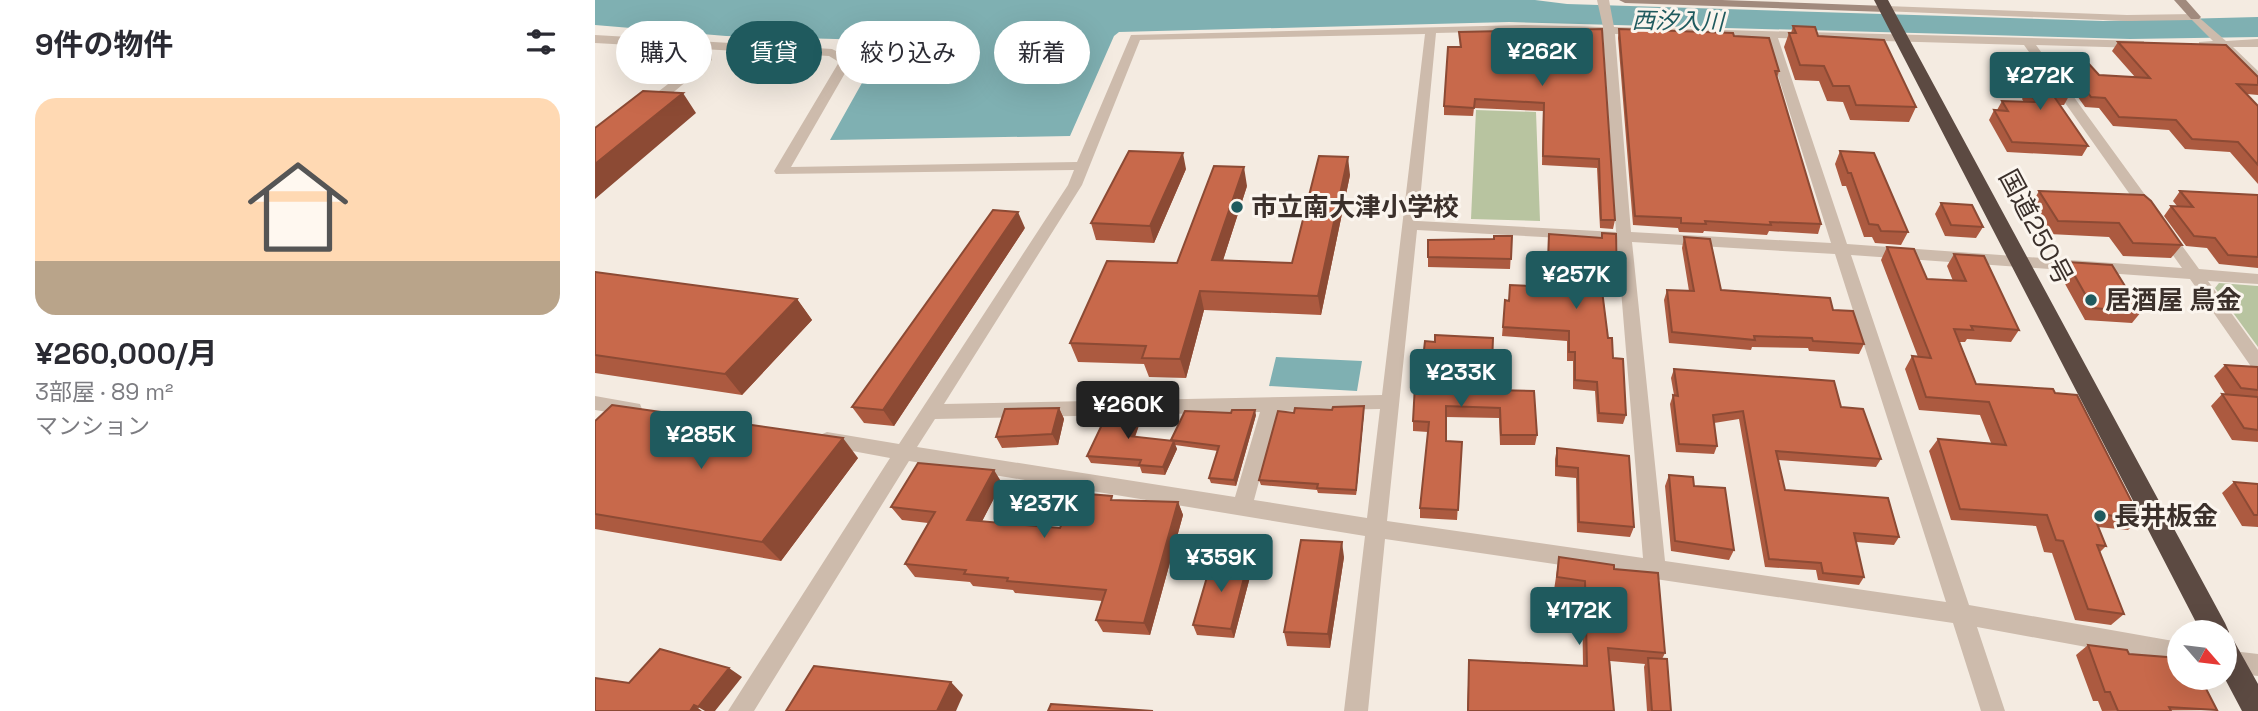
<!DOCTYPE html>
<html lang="ja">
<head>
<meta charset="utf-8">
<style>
	body { margin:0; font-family:"Space Grotesk","Noto Sans JP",sans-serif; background:#f7f7f7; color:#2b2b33; height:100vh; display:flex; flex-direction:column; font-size:26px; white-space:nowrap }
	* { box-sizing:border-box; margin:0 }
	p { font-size:23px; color:#7c7c81 }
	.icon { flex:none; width:38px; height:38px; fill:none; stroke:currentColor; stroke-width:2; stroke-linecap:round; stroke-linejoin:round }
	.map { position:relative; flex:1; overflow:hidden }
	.drawer { display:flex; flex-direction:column; background:#fff; width:595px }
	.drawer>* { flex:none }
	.top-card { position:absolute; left:21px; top:21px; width:665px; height:63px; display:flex; gap:14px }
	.needle { width:46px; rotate:118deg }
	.buttons { position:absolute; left:1572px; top:620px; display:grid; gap:14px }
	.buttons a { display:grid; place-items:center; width:70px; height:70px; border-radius:50%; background:#fff; box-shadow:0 7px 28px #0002; font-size:35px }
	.price { position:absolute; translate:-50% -60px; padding:0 16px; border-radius:7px; background:#1f5a5e; color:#fff; font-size:23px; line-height:46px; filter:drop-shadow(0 2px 4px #0008) }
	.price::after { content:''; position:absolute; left:50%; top:42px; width:21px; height:16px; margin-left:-10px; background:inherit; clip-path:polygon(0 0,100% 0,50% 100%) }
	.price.on { background:#222; color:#fff }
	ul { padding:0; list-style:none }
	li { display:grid; align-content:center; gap:14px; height:371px; padding:0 35px }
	li span { display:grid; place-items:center; height:217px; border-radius:21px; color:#555 }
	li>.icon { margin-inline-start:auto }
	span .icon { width:126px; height:126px; fill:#fffc; stroke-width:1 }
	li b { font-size:30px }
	h2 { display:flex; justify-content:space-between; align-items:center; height:84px; padding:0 35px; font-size:30px }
	.pill { padding:0 24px; border-radius:32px; background:#fff; box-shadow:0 7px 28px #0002; font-size:24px; line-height:63px }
	.pill.on { background:#1f5a5e; color:#fff }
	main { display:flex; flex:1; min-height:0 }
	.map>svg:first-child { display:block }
</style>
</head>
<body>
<main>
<section class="drawer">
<h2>9件の物件<svg class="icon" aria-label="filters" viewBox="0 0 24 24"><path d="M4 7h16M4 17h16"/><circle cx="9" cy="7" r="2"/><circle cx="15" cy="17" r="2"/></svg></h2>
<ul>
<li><span style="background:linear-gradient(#ffd9b3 75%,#b9a48a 0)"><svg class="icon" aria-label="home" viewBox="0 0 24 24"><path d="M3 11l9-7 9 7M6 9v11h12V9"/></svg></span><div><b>¥260,000/月</b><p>3部屋 · 89 m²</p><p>マンション</p></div></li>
</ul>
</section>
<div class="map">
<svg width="1663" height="711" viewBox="0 0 1663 711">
	<rect width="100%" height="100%" fill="#f4ebe1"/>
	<path fill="#b8c4a0" d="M881,110L941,112L945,221L876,219Z
		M1624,283L1663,286V347L1620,288Z"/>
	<path fill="#7fb0b2" d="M0,0H940L972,4L1508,21L1663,17V37L1535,39L914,22L524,32L519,36L475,136L235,140L286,49L277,40L131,36L0,25Z
		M681,357L767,361L762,391L674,386Z"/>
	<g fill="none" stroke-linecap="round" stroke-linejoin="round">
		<path fill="#cdbbac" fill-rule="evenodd" d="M1002,0H1014L1019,27L1549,41V47L1545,48L1441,45L1604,269L1663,274V284L1613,281L1663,350V369L1657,368L1595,279L1256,255L1374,605L1584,642V664L1382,627L1410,711H1386L1358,623L790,539L773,711H749L770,536L314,461L159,711H133L295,458L225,445L222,440L225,435L232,432L304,444L473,185L479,170L181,174L179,171L244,62L234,56L0,43V35L237,49L255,58L257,61L196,167L482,162L536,35L927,25L1008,27ZM927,31L1008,34L1021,232L823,221L841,33ZM830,34L787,395L349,404L487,185L545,40ZM1020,34L1171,38L1236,243L1036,232ZM1183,38L1429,45L1587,268L1252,244ZM822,230L1022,241L1048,558L792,521ZM1037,242L1240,254L1351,602L1070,561ZM785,409L772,518L659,500L683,411ZM665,412L640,497L322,447L340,419Z
			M1291,6L1532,15L1600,14L1631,41L1663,39V47H1638L1663,71V82L1659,81L1625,48H1604V42L1618,41L1597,20L1532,21L1287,11L1285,9Z
			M113,53L117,54V60L56,111H46V105Z
			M0,396L45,404L47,409L45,414L38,416L0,410Z
			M1629,650L1663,654V676L1629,672Z"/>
		<path fill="#a18a7d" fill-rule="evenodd" d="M1024,0H1127L1291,6L1297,9L1291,12L1030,3Z
			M1579,0H1591L1606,17L1604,19H1596Z"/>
		<path fill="#5c4a42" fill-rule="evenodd" d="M1279,0H1293L1630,623L1634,632L1631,638L1639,641L1663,684V711H1647L1629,677V632H1606Z"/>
	</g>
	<path fill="#ac5a40" d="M1198,26L1223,36L1321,107L1314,122L1255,120L1248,102L1232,101L1224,81L1200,80L1189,47L1194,33H1196Z
		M1007,29L1020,220L1018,229L1005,228L1002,168L947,165L948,111L879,108L878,116L849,115V106L865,47L864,32Z
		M1024,29L1139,36L1184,71L1182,78L1226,224L1223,234L1174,231L1172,235L1109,231L1108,233L1084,232L1083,228L1038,225L1023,38Z
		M1523,42L1663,77V95L1652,94L1663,106V184L1635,152L1590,149L1574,130L1518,126L1504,108L1490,107L1465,72L1470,62L1504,75L1540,77L1517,51Z
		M1424,60L1474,96L1469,105H1465L1493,146L1487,156L1412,152L1394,120L1399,110H1402L1407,101L1429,102L1427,99L1432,89L1419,69Z
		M1245,151L1313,232L1306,245L1280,243L1277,237H1269L1251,186H1247L1240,164Z
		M591,169L559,243L501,240L496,223Z
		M755,175L726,315L609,310L591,378L554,377L549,364L483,362L475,343L582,263L652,186L628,260L697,263Z
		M1444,191L1587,245L1576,258L1528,256L1514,237L1454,234L1436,205Z
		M1585,191L1663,195V268L1624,264L1612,248L1591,246L1569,216L1576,206H1582L1578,201Z
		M1346,203L1388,227L1381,238L1350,236L1340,214Z
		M430,228L299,426L269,423L257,407Z
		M1007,233L1022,269L1020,278L1006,277L1013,338L1031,415L1028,424L1002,422L1000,391L978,389V361H972V341L907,336L910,300H914L915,285L951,287L954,234L1006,238Z
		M917,236L915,269L833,267V240L899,239Z
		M1089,237L1126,290L1238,310L1269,344L1264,354L1214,351L1213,348L1157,347L1156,350L1074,343L1069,300L1072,290L1094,291L1087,248Z
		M1292,247L1332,279L1358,281L1352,266L1359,254L1424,330L1416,342L1372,339L1370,342H1364L1381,384L1545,518L1533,530L1503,527L1511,546L1505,552L1529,614L1516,625L1480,620L1457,553L1449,552L1441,526L1356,520L1334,451L1343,439L1396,443L1385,415L1324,410L1310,369L1317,356L1323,357L1286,260Z
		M1472,262L1546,312L1537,323L1490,320L1464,273Z
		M0,272L202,299L217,320L147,395L0,373Z
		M1630,365L1663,367V442L1637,440L1616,406L1627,394L1631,395L1619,376Z
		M1079,369L1246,407L1286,459L1281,467L1183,460L1190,490L1304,537L1299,545L1261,542L1269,577L1264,585L1223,580L1221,570L1170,567L1144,419L1119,423L1122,446L1119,454L1081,452L1075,404L1078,395H1079L1076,378Z
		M825,385L896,390L942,435L940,445H905L904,418L851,417V441L867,442L862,520L825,518V508L833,432L818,431V421Z
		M769,406V412L761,495L723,493L722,490L666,485L664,480L699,413Z
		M464,408L469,419L463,445L407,448L401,437Z
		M661,415L641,486L616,483L614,478L623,451L580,445L582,449L570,475L547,473L545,467L496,463L492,456L547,417L540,437L577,441L576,440Z
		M0,421L263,458L186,561L0,529Z
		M962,448L1034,456L1039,527L1035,537L982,532L981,478L960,476V459Z
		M1074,475L1099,486L1139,550L1134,560L1076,551L1070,486Z
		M1639,482L1663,484V527L1647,526L1627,493Z
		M407,483L387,521L465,528L519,500L583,502L588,515L555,635L508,632L501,620L507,601L420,593L418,590L378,586L375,582L320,577L310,564L333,523L307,520L296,507Z
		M749,557L735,648L692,646L689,632Z
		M964,557L1019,569L1070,653L1067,659L1076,711H1052L1049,667L1050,664L1015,661L1019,711H872L874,660L988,666L987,594L959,590Z
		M656,573L639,638L602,635L598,625Z
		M1493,645L1534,654L1622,710L1507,711L1503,701H1498L1481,655Z"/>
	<path fill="#8c4a34" d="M88,93L101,113L0,199V164Z
		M588,153L591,169L559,243L555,226Z
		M753,157L755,175L726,315L723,296Z
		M649,167L652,186L622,279L617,260Z
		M423,212L430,228L299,426L288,410Z
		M605,291L609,310L591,378L585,359Z
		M202,299L217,320L147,395L130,374Z
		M769,406V412L761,495V490Z
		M464,408L469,419L463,445L457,434Z
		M545,409L547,417L537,444L533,436Z
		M660,410L661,415L641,486L639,480Z
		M248,438L263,458L186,561L167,542Z
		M579,441L582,449L570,475L568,467Z
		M399,470L407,483L381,533L372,520Z
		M583,502L588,515L555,635L549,623Z
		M747,542L749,557L735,648L733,634Z
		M653,562L656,573L639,638L636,629Z
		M134,668L147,677L120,711H110L103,707Z
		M356,682L368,695L361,711H342Z
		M99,705L107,711H95Z"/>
	<path fill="#c8694b" stroke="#8c4a34" stroke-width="2" d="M1198,26L1220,27L1223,36L1289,40L1321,107L1261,105L1254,86H1238L1229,66L1205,65L1194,33H1201Z
		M1007,29L1020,220H1006L1004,159L948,156L949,103L880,99L879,108L849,106L853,47H866L864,32Z
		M1024,29L1138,33L1139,36L1174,38L1184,71H1180L1226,224L1175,222L1176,225L1110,221L1111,224L1086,223V218L1040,216Z
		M1523,42L1631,45L1663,77V85L1642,84L1663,106V165L1643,142L1597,139L1581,120L1524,117L1510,98L1496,97L1470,62L1494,64L1504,75L1555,78Z
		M1424,60L1449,61L1474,96L1458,95L1493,146L1417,142L1399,110L1413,111L1407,101L1441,102L1433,89L1445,90Z
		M48,91L88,93L0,164V128Z
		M534,151L588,153L555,226L496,223Z
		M1245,151L1279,153L1313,232L1286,231L1283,225L1274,224L1256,173H1253Z
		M724,156L753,157L723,296L605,291L585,359L547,358L551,346L475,343L512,261L582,263L619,166L649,167L617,260L697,263Z
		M1444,191L1549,195L1556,201L1587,245L1538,243L1524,223L1463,221Z
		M1585,191L1663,195V257L1633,255L1620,238L1599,236L1576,206L1598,207Z
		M1346,203L1377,205L1388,227L1356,225Z
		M398,210L423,212L288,410L257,407Z
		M1007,233L1021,234L1022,269L1004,267L1013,338H1017L1018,358L1028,359L1031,415L1004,413L1002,382L980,380V352H974V331L908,327L910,300L914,301L915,285L952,287L954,234L1007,238Z
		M899,236H917L916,259L833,257V240L899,239Z
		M1089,237L1115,239L1126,290L1235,298L1238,310L1258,311L1269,344L1218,341L1217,338L1159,336L1160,340L1077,332L1072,290L1099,291Z
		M1292,247L1319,249L1332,279L1371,281L1359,254L1389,256L1424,330L1376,326L1378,330L1359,329L1381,384L1458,389L1460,393L1482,395L1545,518L1498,514L1511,546L1502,545L1529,614L1493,609L1468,541L1461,540L1452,515L1365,509L1343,439L1411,445L1394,402L1331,397L1317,356L1336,358Z
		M1472,262L1517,265L1546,312L1498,308Z
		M0,272L202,299L130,374L0,355Z
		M840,335L898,338L896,390L939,391L942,435H906L905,408L851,406V441L867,442L863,510L825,508L834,422L818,421L820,385H825L830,341L840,342Z
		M1630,365L1663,367V390L1646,388Z
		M1079,369L1239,381L1246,407L1268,409L1286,459L1181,451L1190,490L1293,498L1304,537L1259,533L1269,577L1228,573L1226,563L1174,559L1148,411L1118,415L1122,446L1084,444L1078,395L1083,396Z
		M1627,394L1663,397V430L1649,428Z
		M17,405L248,438L167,542L0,514V421Z
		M769,406L761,490L722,488L723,484L664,480L683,411L699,413L700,408L737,410L738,407Z
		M464,408L457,434L401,437L410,409Z
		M545,409L533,436L579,441L568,467L544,465L546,460L492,456L514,410Z
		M637,410H660L639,480L614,478L624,446L576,440L590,411L636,413Z
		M962,448L1034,456L1039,527L984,522L983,468L962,466Z
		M323,463L399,470L372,520L465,528L481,493L517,496L516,500L583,502L549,623L501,620L511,590L412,581L413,578L369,574L371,570L310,564L340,512L296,507Z
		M1074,475L1098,477L1099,486L1130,488L1139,550L1080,541Z
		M1639,482L1663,484V515H1659Z
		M706,540L747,542L733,634L689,632Z
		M964,557L1019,565V569L1063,573L1070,653L1013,648L1019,711H873L874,660L992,666L990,581L962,577Z
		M617,560L653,562L636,629L598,625Z
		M1493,645L1532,650L1534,654L1584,658V677H1605L1622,710L1574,707L1576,711H1523L1515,692H1510Z
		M65,649L134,668L103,707L99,705L95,711H0V678L34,683Z
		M1053,658L1072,659L1076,711H1057Z
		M219,666L356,682L342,711H191Z
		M456,704L558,711H453Z"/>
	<g fill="#1f5a5e" stroke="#fbf5ee" stroke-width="2.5">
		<circle cx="642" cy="207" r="7"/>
		<circle cx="1496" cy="300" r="7"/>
		<circle cx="1505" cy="516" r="7"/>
	</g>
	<g text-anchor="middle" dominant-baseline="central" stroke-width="6" stroke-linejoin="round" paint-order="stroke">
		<g font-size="23" font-style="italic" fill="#1f5a5e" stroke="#fbf5ee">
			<text transform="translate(1083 21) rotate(1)">西汐入川</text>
		</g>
		<g font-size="26" font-weight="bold" fill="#3b302b" stroke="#fbf5ee" text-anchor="start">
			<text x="656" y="207">市立南大津小学校</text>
			<text x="1510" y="300">居酒屋 鳥金</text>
			<text x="1519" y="516">長井板金</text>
		</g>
		<g font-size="26" fill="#3b302b" stroke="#fbf5ee">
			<text transform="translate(1441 227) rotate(62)">国道250号</text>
		</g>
	</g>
</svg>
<div class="buttons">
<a><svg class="needle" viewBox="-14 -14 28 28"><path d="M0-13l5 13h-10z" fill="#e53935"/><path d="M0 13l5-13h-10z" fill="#7c7c81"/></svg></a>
</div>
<b class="price" style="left:947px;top:88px">¥262K</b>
<b class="price" style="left:1445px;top:112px">¥272K</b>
<b class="price" style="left:981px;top:311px">¥257K</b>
<b class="price" style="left:866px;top:409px">¥233K</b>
<b class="price on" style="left:533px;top:441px">¥260K</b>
<b class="price" style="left:106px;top:471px">¥285K</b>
<b class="price" style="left:449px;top:540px">¥237K</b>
<b class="price" style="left:626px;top:594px">¥359K</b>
<b class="price" style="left:984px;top:647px">¥172K</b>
<div class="top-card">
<a class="pill">購入</a>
<a class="pill on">賃貸</a>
<a class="pill">絞り込み</a>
<a class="pill">新着</a>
</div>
</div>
</main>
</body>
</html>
